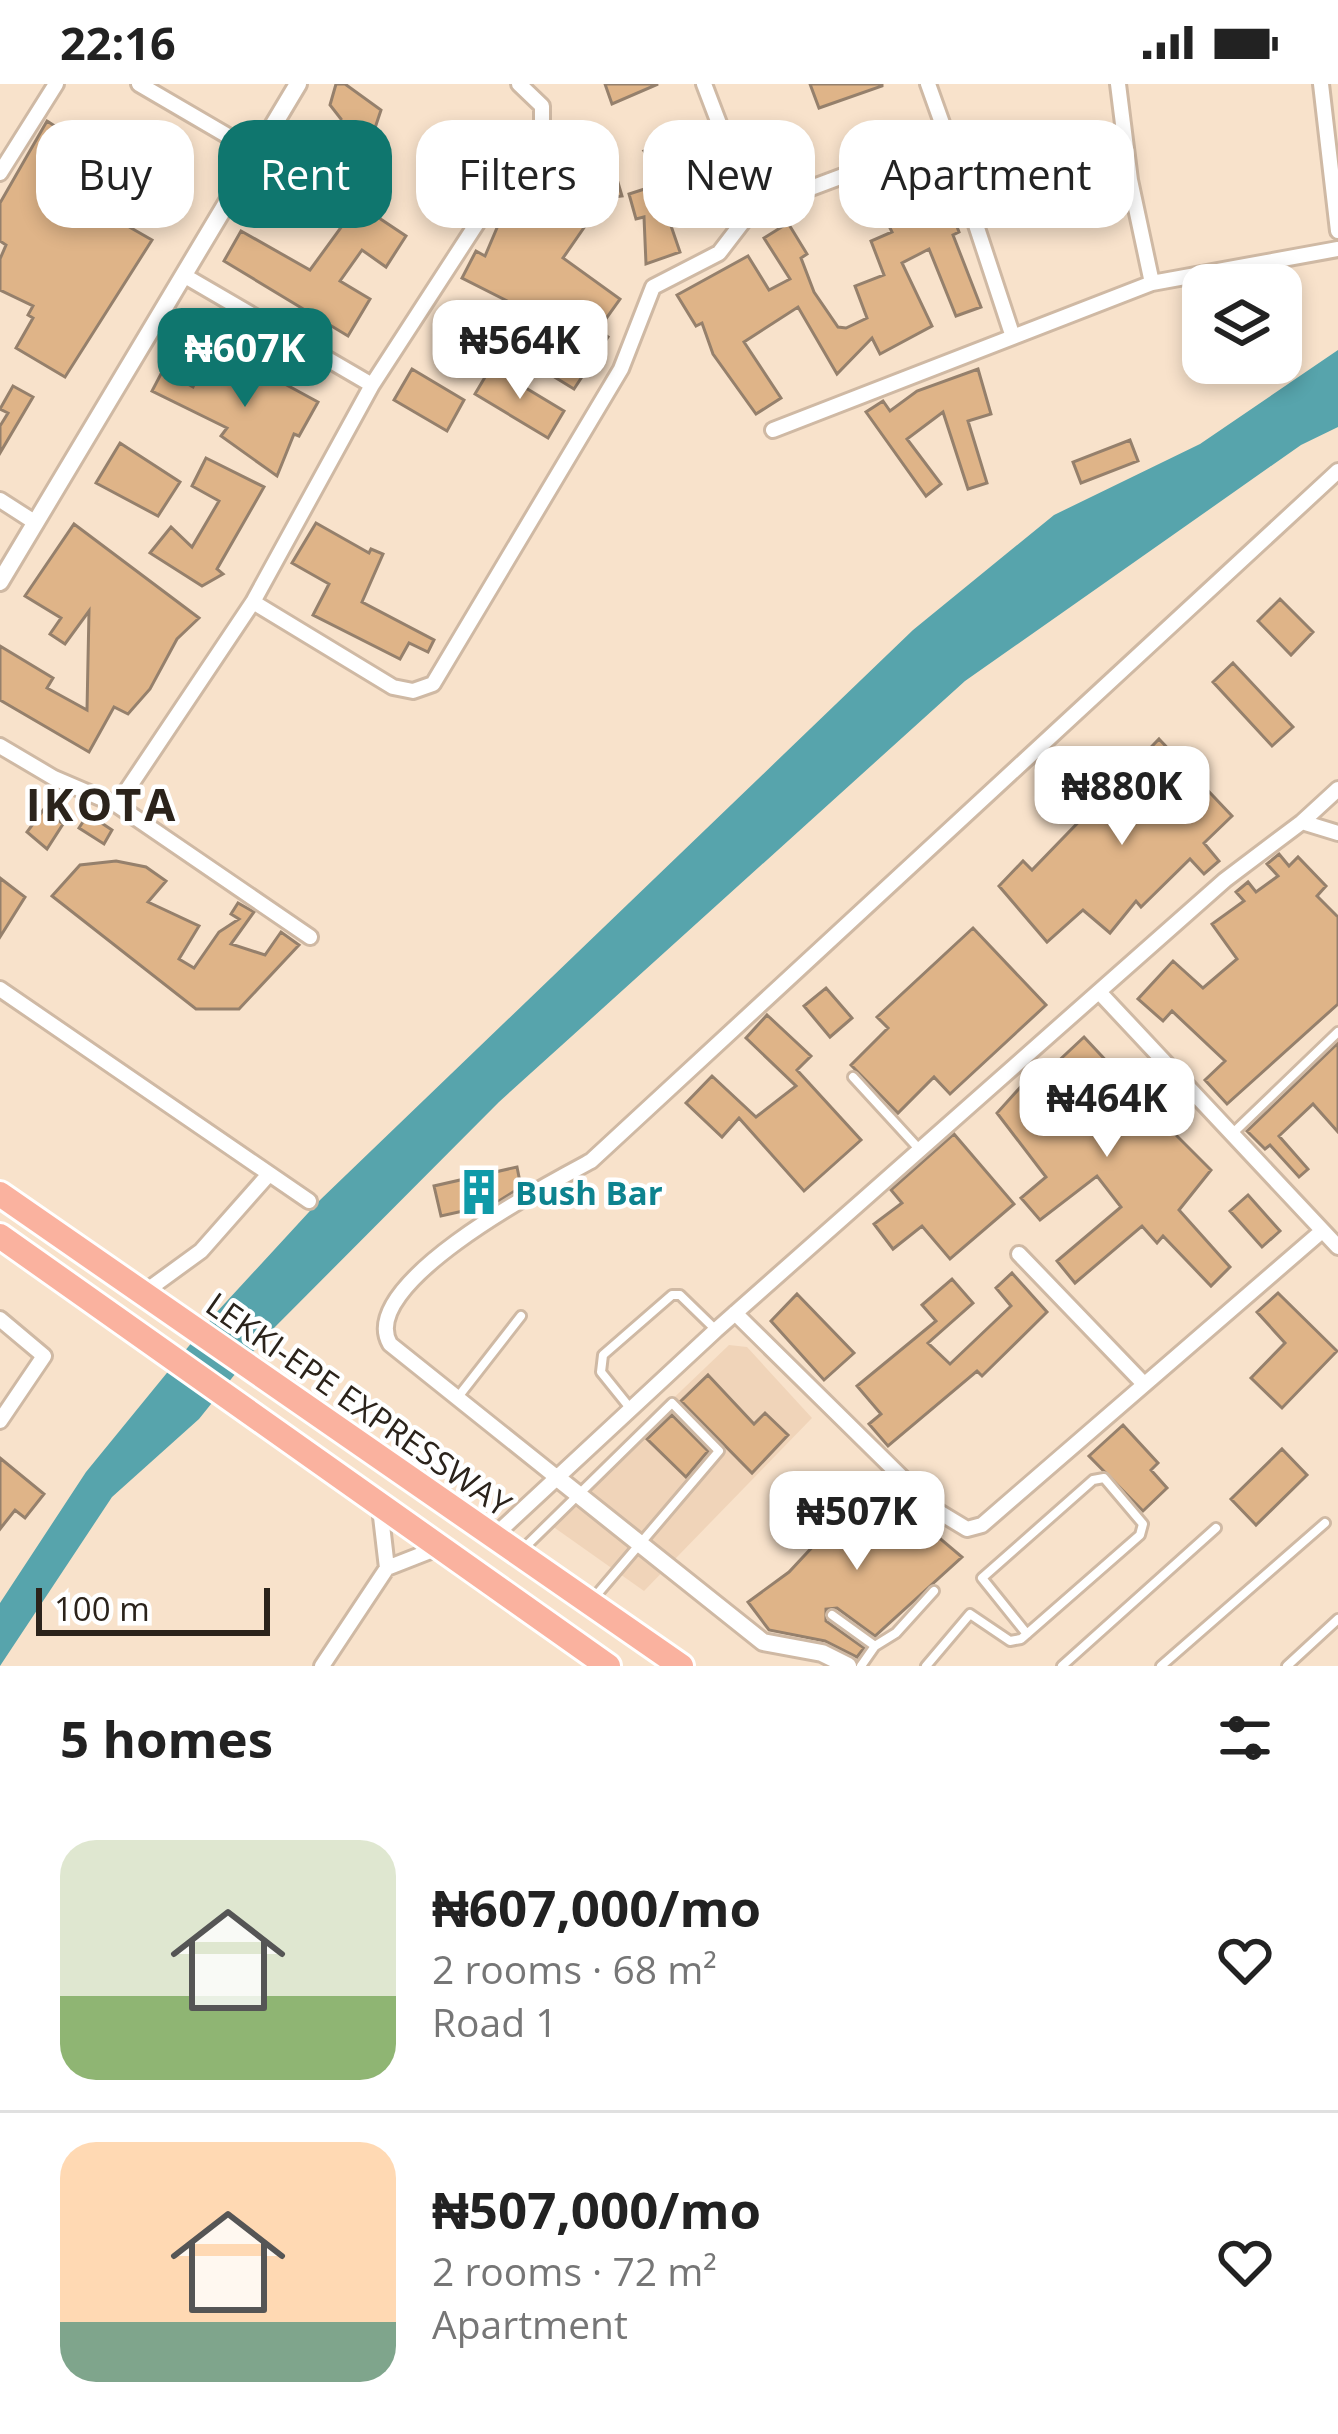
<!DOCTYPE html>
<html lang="en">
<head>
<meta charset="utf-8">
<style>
	body { margin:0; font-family:"Open Sans",sans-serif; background:#f6f6f6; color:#222; height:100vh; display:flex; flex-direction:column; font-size:45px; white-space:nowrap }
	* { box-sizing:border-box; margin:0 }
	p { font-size:39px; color:#767676 }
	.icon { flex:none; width:66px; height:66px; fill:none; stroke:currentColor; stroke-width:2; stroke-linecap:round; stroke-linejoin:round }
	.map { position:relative; height:1582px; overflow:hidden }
	.side { display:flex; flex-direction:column; background:#fff; flex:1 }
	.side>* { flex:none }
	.top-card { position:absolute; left:36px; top:36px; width:1266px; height:108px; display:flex; gap:24px }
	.buttons { position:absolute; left:1182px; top:180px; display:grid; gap:24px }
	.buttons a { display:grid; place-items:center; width:120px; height:120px; border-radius:24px; background:#fff; box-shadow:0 6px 18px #0003; font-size:60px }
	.scale { position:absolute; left:36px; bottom:30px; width:234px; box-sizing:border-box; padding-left:12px; border:6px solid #2b231b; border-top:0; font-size:33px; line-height:42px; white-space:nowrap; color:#2b231b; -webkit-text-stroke:9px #fff; paint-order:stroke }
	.price { position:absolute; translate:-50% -102px; padding:0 27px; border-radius:24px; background:#fff; color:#222; font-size:39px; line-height:78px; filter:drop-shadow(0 3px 6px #0008) }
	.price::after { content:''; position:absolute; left:50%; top:72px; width:36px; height:27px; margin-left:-18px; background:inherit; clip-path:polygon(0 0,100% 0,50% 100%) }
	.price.selected { background:#0f766e; color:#fff }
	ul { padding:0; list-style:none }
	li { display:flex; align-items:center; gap:36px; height:300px; padding:0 60px }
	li+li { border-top:3px solid #e0e0e0 }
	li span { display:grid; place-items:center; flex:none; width:336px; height:240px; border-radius:36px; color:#555 }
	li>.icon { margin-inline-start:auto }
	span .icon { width:144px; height:144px; fill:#fffc; stroke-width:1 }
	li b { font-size:51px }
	h2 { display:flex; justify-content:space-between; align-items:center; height:144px; padding:0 60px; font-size:51px }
	.pill { padding:0 42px; border-radius:36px; background:#fff; box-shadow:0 6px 18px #0003; font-size:42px; line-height:108px }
	.pill.selected { background:#0f766e; color:#fff }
	.status { display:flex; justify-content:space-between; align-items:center; height:84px; padding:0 60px; background:#fff; direction:ltr }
	.status svg { height:33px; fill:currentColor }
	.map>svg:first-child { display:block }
</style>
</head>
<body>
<div class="status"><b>22:16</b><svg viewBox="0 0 49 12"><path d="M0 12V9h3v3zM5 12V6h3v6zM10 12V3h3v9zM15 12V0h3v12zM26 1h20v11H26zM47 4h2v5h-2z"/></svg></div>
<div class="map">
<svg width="1338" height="1582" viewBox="0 0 1338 1582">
	<rect width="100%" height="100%" fill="#f8e2cb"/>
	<path fill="#f0d4b9" d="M729,1261L747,1263L812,1334L644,1507L545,1437Z"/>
	<path fill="#57a4ac" d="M1338,266V343L1301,361L965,597L499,1018L264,1254L199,1335L112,1413L0,1582V1519L86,1388L215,1230L320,1116L913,546L1054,431L1200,360Z"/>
	<path fill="#dfb488" stroke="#95806c" stroke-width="3" d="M336,0H345L381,26L372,53L337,44L341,35L330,21Z
		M605,0H658L612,20Z
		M810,0H882V2L819,24Z
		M47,37L109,77L84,117L152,156L65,293L16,264L33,234L28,231L33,222L0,206V175L6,161L0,157V119Z
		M679,54L719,121L695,138L644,67Z
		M357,64L374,73L360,100L343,91Z
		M609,68L622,112L596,115L589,74Z
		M295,73L310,80L295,112L280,105Z
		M941,85L954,113L947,116L959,148L953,151L981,223L956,232L929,165L902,179L932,242L880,270L872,254L837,290L798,223L744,258L781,314L756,330L713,270L702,239L696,242L677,211L748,172L769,206L790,195L764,154L788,139L807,170L801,174L814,208L838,243L846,244L867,234L855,202L884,191L871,157L892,148L889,142L895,139L880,103L904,93L907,101Z
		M529,94L592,132L563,174L620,215L598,246L608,253L574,305L507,264L529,228L462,194L476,167L485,172L505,125Z
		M657,101L680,168L646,180L644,133L636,135L629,110Z
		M358,120L406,152L386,183L362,166L340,197L370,215L348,252L224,177L241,147L310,186Z
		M204,279L242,297L250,281L318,318L299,352L294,350L277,392L221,352L227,344L152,307L163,286L193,303Z
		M491,283L564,327L548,354L475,310Z
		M412,285L464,316L447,347L394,316Z
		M978,285L991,330L968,337L987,399L968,405L943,328L907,355L941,400L926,412L866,328L883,317L890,327L917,307Z
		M13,302L33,313L0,369V342L8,329L0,325Z
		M1130,356L1138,377L1081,399L1073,378Z
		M120,359L180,398L158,432L96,399Z
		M206,374L264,403L217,485L223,490L202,502L150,469L171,443L192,463L219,417L192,402Z
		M316,439L369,469L371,465L383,470L362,518L434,556L428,568L409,559L400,575L313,531L329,500L292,479Z
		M74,440L199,534L177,555L150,605L128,630L114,623L89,668L0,616V562L53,594L47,604L87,626L89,527L65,560L50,550L61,534L25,512Z
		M1280,515L1313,548L1291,571L1258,537Z
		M1233,579L1293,643L1272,662L1213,598Z
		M1159,655L1232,732L1204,759L1219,777L1204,790L1190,775L1141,823L1136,817L1110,849L1083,826L1047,858L999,802L1023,777L1032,786Z
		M44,725L63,740L47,765L27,748Z
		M88,730L112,746L104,760L79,744Z
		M1279,770L1289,782L1298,773L1326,802L1317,812L1338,833V920L1227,1020L1205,996L1225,977L1172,927L1163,937L1138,915L1173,877L1203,904L1237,875L1212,840L1244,817L1236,808L1248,798L1256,808L1278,792L1267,780Z
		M116,777L146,783L166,797L148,818L199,842L179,875L194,884L219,848L239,835L231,830L238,819L254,828L231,860L265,871L281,848L299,861L239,925H196L52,812L80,781Z
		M0,794L25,813L0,853Z
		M973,844L1046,921L950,1010L934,993L898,1029L851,981L888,944L877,933Z
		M826,904L852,934L830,953L804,922Z
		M767,931L811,972L797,986L861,1056L804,1107L739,1034L722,1053L686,1019L712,992L756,1033L796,1002L746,954Z
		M1084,953L1126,998L1117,1007L1158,1047L1165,1040L1211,1086L1179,1126L1230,1183L1211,1202L1163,1152L1157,1159L1142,1142L1075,1199L1057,1177L1121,1123L1097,1092L1040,1136L1021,1114L1046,1093L997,1029L1026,997L1049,979L1052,983Z
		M1338,959V1048L1313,1020L1279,1052L1308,1085L1299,1093L1270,1061L1265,1065L1247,1047Z
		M954,1050L1014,1120L950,1175L922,1142L893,1165L874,1140L902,1119L891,1106Z
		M517,1083L521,1103L494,1120L441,1132L434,1102Z
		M1248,1111L1280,1147L1262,1163L1230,1127Z
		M1012,1189L1047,1228L982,1292L977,1287L888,1362L869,1340L881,1330L857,1302L936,1237L922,1221L952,1195L973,1219L928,1259L950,1280L1011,1222L996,1204Z
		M1278,1209L1337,1267L1282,1324L1251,1294L1285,1259L1257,1228Z
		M797,1210L854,1269L824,1296L771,1237Z
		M708,1291L754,1340L765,1329L788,1351L752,1389L681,1317Z
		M672,1331L708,1367L686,1393L647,1355Z
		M1123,1341L1158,1379L1151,1386L1167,1404L1143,1427L1089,1372Z
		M1282,1365L1307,1391L1256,1441L1231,1415Z
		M0,1374L44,1410L25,1434L15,1426L0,1445Z
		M873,1398L962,1473L875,1552L837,1524L826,1525V1537L864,1564L857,1573L825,1557L769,1546L748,1518L789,1488Z"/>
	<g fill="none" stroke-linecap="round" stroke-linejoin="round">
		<defs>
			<path id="service" d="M853,993L920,1066
				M1233,1049L1338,948
				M458,1313L521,1232
				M630,1324L601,1288L603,1271L672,1211H680L716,1246
				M523,1465L672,1319L719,1367L593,1515
				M832,1531L875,1562L861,1582
				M875,1562L896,1549L934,1507
				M926,1582L970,1530L1010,1557L1021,1555L1140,1451L1143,1440L1104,1394L1093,1396L982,1494L1027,1550
				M1062,1582L1216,1444
				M1161,1582L1325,1439
				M1287,1582L1338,1535"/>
			<path id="minor" d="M139,0L257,69
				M704,0L752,126
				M1118,0L1130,96L1152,199L1338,165
				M1321,0L1338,147
				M947,53L1012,250
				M0,89L56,0
				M185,192L372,301
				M773,346L1152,199
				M0,416L36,439
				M253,518L393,603L413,607L433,600L621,285L653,203L719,169L752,126L947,53L928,0
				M0,662L54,694L117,721L310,853
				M117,721L253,518L372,301L542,39V22L519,0
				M1302,738L1338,705
				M0,905L309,1117
				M1101,910L1338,1163
				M1019,1170L1143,1299
				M142,1210L201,1167L269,1090
				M735,1229L934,1425L967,1445L982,1441L1322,1147
				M0,1235L44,1272L0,1337
				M555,1392L390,1260C355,1200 550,1099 591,1077L1338,387
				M380,1424L387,1484
				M493,1453L716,1246L1225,796L1302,738L1338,749
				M322,1582L387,1484L438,1464"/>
			<path id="tertiary" d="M0,498L298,0
				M555,1392L763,1558L822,1569L848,1582"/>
			<path id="trunk" d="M0,1110L681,1582
				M0,1152L608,1582"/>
		</defs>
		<use href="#service" stroke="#cfb9a4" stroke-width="14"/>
		<use href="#minor" stroke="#cfb9a4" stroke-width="20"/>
		<use href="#tertiary" stroke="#cfb9a4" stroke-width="22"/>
		<use href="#trunk" stroke="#fff" stroke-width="30"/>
		<use href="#service" stroke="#fff" stroke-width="8"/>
		<use href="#minor" stroke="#fff" stroke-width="14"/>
		<use href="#tertiary" stroke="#fff" stroke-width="16"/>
		<use href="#trunk" stroke="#fab29f" stroke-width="24"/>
	</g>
	<defs>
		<symbol id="building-bare" viewBox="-9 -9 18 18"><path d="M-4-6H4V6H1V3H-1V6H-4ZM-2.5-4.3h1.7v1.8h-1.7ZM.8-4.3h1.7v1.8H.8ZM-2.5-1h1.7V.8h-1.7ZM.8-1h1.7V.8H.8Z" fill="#0f9aa8" stroke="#fff" stroke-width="2.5" paint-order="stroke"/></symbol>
	</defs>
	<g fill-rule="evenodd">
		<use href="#building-bare" x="446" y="1075" width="66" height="66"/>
	</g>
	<g text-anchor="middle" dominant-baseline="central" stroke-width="9" stroke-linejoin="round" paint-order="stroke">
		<g font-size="33" font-weight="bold" fill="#0d838f" stroke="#fff" text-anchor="start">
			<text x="515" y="1108">Bush Bar</text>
		</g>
		<g font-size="33" fill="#2b231b" stroke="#fff">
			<text transform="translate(359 1320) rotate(35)">LEKKI-EPE EXPRESSWAY</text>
		</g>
		<g font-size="45" font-weight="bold" letter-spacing="3" fill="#2b231b" stroke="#fff">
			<text x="102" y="719">IKOTA</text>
		</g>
	</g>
</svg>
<div class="buttons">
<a><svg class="icon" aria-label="layers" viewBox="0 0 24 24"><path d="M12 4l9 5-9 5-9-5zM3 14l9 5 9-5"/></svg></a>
</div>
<div class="scale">100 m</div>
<b class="price" style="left:520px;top:318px">₦564K</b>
<b class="price selected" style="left:245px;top:326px">₦607K</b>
<b class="price" style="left:1122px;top:764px">₦880K</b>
<b class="price" style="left:1107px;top:1076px">₦464K</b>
<b class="price" style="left:857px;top:1489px">₦507K</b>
<div class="top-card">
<a class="pill">Buy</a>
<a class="pill selected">Rent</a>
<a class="pill">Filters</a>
<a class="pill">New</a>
<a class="pill">Apartment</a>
</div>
</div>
<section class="side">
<h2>5 homes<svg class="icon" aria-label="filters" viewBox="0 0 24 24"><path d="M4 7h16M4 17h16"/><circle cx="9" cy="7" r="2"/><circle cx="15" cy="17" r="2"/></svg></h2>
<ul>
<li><span style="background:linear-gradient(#dfe7d0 65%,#8fb573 0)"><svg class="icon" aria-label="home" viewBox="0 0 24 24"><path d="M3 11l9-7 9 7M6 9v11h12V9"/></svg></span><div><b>₦607,000/mo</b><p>2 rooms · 68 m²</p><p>Road 1</p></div><svg class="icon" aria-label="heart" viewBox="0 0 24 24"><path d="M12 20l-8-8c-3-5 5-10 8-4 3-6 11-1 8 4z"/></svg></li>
<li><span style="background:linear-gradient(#ffd9b3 75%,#7fa58c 0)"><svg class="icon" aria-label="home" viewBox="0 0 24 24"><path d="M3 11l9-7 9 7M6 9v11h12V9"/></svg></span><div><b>₦507,000/mo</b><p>2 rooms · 72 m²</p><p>Apartment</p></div><svg class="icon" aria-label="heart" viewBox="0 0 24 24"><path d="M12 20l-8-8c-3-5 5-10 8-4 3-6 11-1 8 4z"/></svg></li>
</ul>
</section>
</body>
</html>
